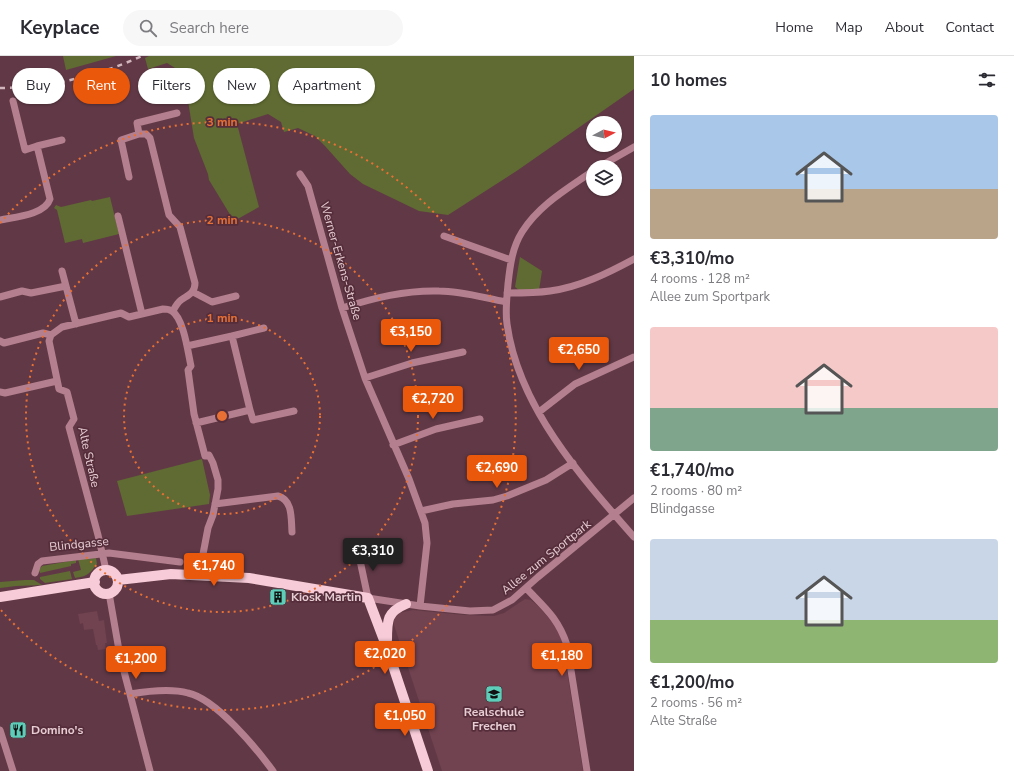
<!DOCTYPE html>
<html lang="en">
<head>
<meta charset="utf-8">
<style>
	body { margin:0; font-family:"Nunito Sans",sans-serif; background:#f7f7f7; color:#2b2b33; height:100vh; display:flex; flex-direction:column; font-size:15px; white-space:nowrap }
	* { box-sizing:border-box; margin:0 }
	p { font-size:13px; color:#7c7c81 }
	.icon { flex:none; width:22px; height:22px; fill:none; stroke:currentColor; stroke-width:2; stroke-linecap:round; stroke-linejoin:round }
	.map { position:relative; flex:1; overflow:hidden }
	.drawer { display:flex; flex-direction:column; background:#fff; width:380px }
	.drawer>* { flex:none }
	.hud { position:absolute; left:12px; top:12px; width:380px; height:36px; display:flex; gap:8px }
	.needle { width:26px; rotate:83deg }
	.tools { position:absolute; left:586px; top:60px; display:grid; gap:8px }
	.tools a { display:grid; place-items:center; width:36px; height:36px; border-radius:50%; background:#fff; box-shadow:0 1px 3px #0004; font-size:20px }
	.price { position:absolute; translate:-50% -34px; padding:0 9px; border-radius:4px; background:#ea580c; color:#fff; font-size:13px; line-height:26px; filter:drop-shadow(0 1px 2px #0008) }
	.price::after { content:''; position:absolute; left:50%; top:24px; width:12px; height:9px; margin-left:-6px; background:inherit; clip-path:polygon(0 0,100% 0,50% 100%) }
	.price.active { background:#222; color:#fff }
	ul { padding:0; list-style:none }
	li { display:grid; align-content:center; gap:8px; height:212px; padding:0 16px }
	li span { display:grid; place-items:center; height:124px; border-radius:4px; color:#555 }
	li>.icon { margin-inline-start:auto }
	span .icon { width:72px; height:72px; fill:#fffc; stroke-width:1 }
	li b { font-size:17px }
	h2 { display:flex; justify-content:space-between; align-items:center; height:48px; padding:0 16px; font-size:17px }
	.tag { padding:0 14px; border-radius:18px; background:#fff; box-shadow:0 1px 3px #0004; font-size:14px; line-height:36px }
	.tag.active { background:#ea580c; color:#fff }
	header { display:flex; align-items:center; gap:24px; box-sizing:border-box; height:56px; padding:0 20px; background:#fff; border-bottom:1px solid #e1e1e2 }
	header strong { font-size:19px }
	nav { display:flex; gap:22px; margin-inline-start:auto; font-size:14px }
	.search { width:280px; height:36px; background:#f7f7f7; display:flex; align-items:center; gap:10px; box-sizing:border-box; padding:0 14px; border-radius:22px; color:#7c7c81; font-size:15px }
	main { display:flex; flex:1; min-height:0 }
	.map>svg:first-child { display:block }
</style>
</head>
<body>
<header>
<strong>Keyplace</strong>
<div class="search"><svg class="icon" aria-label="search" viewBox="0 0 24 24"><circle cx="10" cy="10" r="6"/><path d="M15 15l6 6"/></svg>Search here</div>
<nav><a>Home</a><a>Map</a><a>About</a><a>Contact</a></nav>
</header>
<main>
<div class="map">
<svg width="634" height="715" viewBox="0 0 634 715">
	<rect width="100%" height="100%" fill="#613946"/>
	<path fill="#714250" d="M525,543L531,544L539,551L554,568L562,584L583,715H442L393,566L394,563L399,557L413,554L464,559L494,560L504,557Z
		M97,555L99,565L104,564L107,587H105L106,593L98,594L97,589H96L93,573L84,574L83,567L80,568L78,558Z"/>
	<path fill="#5f6b32" d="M63,0H116L66,14Z
		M149,0H634V33L518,114L448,159L419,155L363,128L350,118L325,90L315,80L298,72L284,76L281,66L268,58L237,68L259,151L234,165L209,124L208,118L194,82L188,45L180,15L167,7L148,13L145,2Z
		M110,141L119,178L83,187L82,183L65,187L57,154L54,152L56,149L61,151L91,144L92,145Z
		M520,201L542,215L539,234H519L515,231Z
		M202,403L210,439L209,448L127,460L117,425Z
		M96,502L97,508C89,518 88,520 75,522L73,516L81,514L78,503Z
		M76,504V507L71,508V510L40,517L39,514L42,510Z
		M70,515L72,523L45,527L40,523V521Z
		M25,524H34L42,529L16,530L0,532V526Z"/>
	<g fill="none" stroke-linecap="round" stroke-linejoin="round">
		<path stroke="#b47f8f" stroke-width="7" d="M139,78L137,67L177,57
			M37,90L62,84
			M599,111L634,91
			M593,115C567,133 539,149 522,176C512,192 510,210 508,228C507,241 505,255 507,268C518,350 581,421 634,481
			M300,118L308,130L342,252L365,322L409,423L425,467L427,487L420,550
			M129,121L121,84L139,78H146L150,82L169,159L180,171L195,227C195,237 188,239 181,244C177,247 175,251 173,255
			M118,160L142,258
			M0,164C14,161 45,159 50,143L37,90L25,94L13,45
			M444,180L511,204
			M62,215L76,268
			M193,236L212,246L236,240
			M507,237C522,237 536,237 550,235C580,231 608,217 634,203
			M0,241L22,235L31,237L66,230
			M342,252C374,242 405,234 439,235C462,235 484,242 506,246
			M232,280L264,272
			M0,285L4,287L43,277L51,279
			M187,290L232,280L250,354L196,367
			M365,322L412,307L463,296
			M0,336L5,337L57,325
			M250,354L253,364L294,355
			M539,356L575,328L634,301
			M393,389L436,373L480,363
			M215,448L278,440C293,444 291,463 292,476
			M421,455L453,448L493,444L507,440L546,424L573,407
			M358,495L368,542L420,550L470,555L493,554L512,544L538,521L634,442
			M106,514L98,479L69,371L74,363L67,336L59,333L49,285L51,279L62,271L121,257L129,261L163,253C166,253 169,253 172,255C184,263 188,297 191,310L188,314L194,358L205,400L209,399L213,407L218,424V433L213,459L208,472L199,519
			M35,517L38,508L42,505L109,497L180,506
			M526,532C545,552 558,562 567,589L587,715
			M109,537L120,600L150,715
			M130,638C148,635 170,632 188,637C216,643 256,692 273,715
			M0,674L13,715"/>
		<path stroke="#f7cbd7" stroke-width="10" d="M94 526a12 12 0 1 1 24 0a12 12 0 1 1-24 0Z
			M118,524L171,518L249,522L368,542L387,592L428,715
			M0,541L95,526
			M387,584C387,564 387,556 406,548"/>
		<path stroke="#d2b6be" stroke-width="2.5" stroke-dasharray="5 5" stroke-linecap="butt" d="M0,32C48,32 98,20 142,0"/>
	</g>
	<g fill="none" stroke="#e87034" stroke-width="2" stroke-dasharray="2 4">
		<circle cx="222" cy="360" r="98"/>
		<circle cx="222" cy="360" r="196"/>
		<path d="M0 167A294 294 0 1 1 0 553"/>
	</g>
	<defs>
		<symbol id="building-square" viewBox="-11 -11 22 22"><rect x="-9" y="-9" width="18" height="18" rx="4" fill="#5dceb9" stroke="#562e3b"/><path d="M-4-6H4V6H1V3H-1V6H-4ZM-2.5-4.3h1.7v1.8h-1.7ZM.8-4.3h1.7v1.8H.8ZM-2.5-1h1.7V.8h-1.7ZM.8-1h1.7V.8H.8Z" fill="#111"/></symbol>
		<symbol id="school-square" viewBox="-11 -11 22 22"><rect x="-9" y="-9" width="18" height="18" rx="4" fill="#5dceb9" stroke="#562e3b"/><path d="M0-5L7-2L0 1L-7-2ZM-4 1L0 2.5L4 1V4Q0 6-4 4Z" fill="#111"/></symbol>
		<symbol id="restaurant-square" viewBox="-11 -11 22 22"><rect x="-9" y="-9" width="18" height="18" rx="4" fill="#5dceb9" stroke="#562e3b"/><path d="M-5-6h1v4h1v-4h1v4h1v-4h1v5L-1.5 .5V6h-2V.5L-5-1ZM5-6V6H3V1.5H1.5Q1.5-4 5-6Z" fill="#111"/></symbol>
	</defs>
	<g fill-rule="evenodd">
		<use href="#building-square" x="268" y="531" width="20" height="20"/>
		<use href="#school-square" x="484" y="628" width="20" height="20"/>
		<use href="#restaurant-square" x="8" y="664" width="20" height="20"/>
	</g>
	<g text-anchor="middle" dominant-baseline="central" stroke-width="3.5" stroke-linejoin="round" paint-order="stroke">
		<g font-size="12" fill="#e7cdd4" stroke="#562e3b">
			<text transform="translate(341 205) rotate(74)">Werner-Erkens-Straße</text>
			<text transform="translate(89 401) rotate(77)">Alte Straße</text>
			<text transform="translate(79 488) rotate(-6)">Blindgasse</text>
			<text transform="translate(546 501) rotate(-39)">Allee zum Sportpark</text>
		</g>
		<g font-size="12" font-weight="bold" fill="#e7cdd4" stroke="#562e3b" text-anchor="start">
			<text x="291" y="541">Kiosk Martin</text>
			<text x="494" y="656" text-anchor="middle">Realschule<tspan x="494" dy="14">Frechen</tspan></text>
			<text x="31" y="674">Domino's</text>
		</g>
	</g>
	<circle cx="222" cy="360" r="6" fill="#e87034" stroke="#562e3b" stroke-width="2"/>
	<g font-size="12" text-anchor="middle" font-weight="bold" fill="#e87034" stroke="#562e3b" stroke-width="3.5" stroke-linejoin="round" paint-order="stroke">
		<text x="222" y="70">3 min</text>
		<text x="222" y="168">2 min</text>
		<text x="222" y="266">1 min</text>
	</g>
</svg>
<div class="tools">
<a><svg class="needle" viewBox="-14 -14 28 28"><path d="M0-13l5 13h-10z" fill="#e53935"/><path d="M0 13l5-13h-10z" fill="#7c7c81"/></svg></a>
<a><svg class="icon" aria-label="layers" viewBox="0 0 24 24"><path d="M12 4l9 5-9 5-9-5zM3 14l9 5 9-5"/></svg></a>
</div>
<b class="price" style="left:411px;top:297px">€3,150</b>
<b class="price" style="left:579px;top:315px">€2,650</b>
<b class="price" style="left:433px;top:364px">€2,720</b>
<b class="price" style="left:497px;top:433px">€2,690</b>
<b class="price active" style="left:373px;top:516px">€3,310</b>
<b class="price" style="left:214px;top:531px">€1,740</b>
<b class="price" style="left:385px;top:619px">€2,020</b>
<b class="price" style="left:562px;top:621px">€1,180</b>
<b class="price" style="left:136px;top:624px">€1,200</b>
<b class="price" style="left:405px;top:681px">€1,050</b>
<div class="hud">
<a class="tag">Buy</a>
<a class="tag active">Rent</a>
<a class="tag">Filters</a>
<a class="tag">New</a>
<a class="tag">Apartment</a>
</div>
</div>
<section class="drawer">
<h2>10 homes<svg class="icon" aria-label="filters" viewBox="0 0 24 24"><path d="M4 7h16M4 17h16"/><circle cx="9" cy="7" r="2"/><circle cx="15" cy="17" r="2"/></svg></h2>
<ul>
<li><span style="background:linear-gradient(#a9c7e8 60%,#b9a48a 0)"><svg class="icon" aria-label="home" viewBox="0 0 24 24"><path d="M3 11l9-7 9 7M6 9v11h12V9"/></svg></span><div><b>€3,310/mo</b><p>4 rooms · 128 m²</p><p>Allee zum Sportpark</p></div></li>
<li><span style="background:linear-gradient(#f6c9c9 65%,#7fa58c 0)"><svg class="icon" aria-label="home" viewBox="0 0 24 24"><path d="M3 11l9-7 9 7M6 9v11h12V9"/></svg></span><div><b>€1,740/mo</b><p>2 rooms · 80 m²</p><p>Blindgasse</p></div></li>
<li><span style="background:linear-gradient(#c9d6e8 65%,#8fb573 0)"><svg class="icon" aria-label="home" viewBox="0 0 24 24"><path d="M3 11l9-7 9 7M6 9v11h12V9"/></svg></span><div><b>€1,200/mo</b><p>2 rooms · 56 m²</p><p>Alte Straße</p></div></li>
</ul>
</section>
</main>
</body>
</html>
